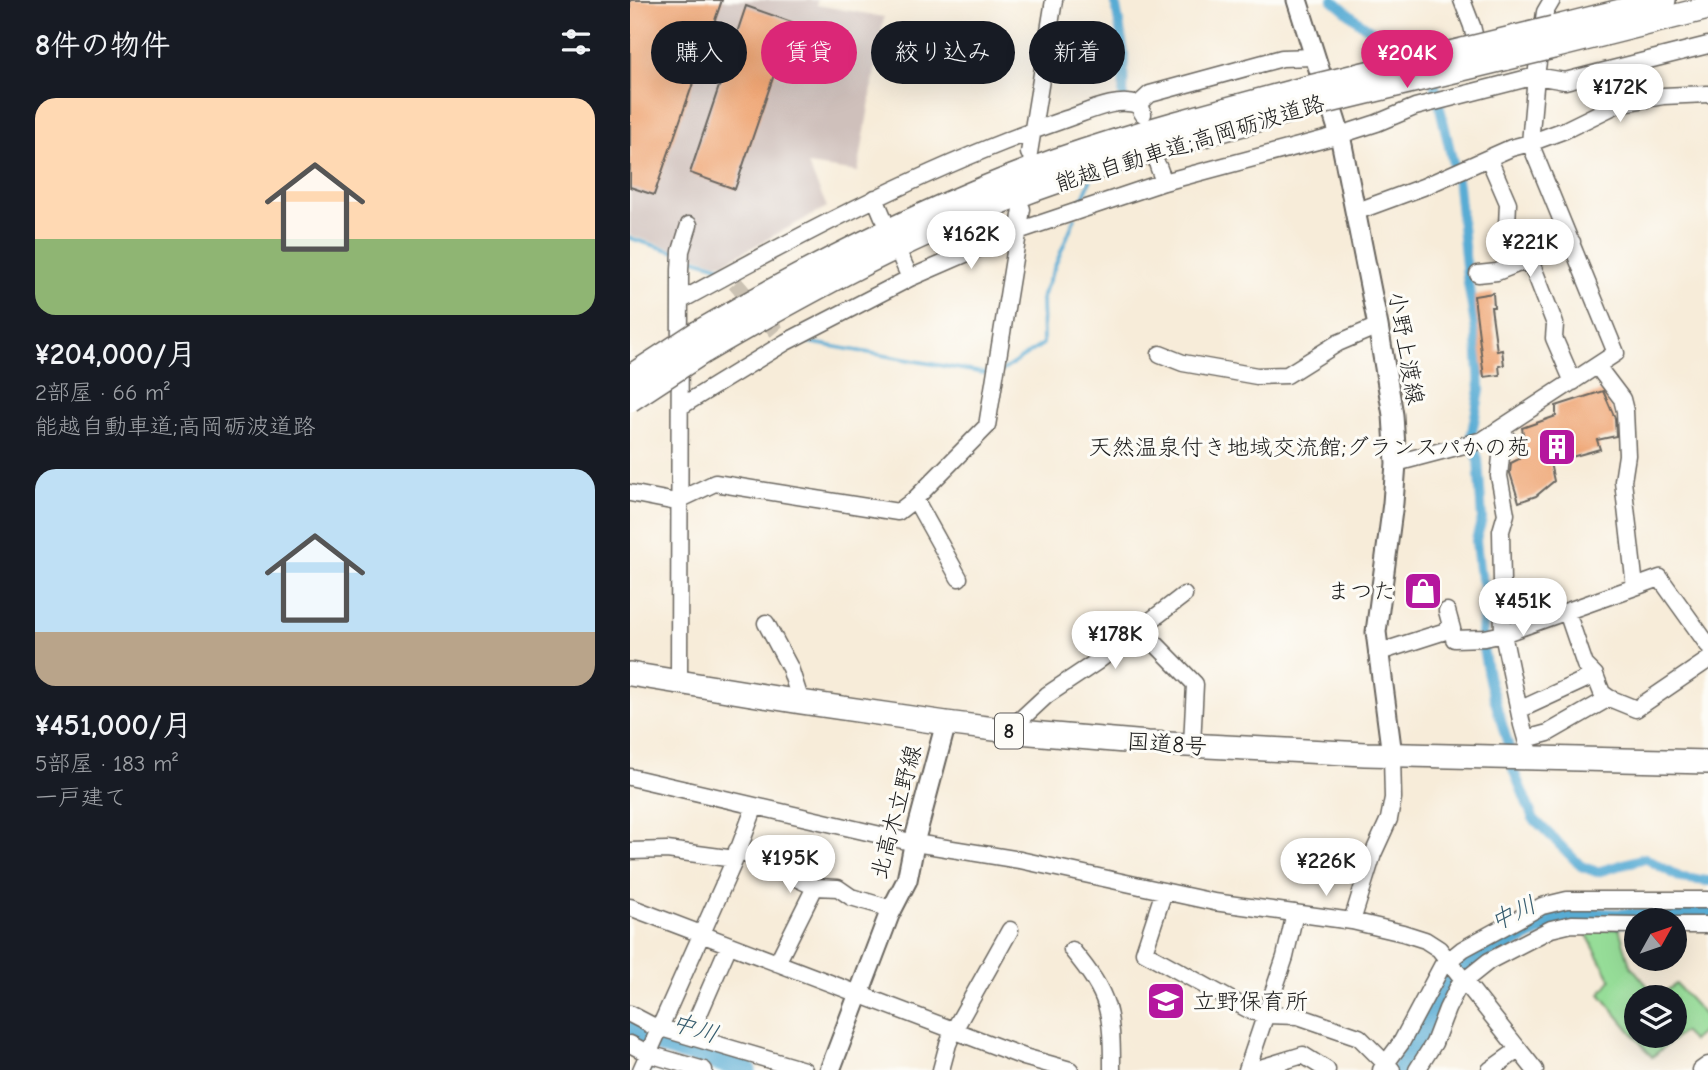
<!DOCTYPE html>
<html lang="ja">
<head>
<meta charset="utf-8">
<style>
	body { margin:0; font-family:"Comic Neue","Klee One",sans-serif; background:#242831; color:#f1f3f6; height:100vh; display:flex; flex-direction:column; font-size:26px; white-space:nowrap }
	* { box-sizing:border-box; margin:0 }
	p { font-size:23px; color:#9ea1a6 }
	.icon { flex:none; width:38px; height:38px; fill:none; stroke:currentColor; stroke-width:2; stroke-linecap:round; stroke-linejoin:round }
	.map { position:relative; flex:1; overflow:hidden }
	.side { display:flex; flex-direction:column; background:#171b24; width:630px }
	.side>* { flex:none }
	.banner { position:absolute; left:21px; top:21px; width:665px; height:63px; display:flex; gap:14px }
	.needle { width:46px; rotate:50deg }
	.fabs { position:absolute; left:994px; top:908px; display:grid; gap:14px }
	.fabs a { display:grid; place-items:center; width:63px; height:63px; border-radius:50%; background:#171b24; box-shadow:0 7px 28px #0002; font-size:35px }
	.price { position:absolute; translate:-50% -60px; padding:0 16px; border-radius:24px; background:#fff; color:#222; font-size:23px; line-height:46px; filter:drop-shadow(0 2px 4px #0008) }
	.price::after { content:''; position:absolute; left:50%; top:42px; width:21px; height:16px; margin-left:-10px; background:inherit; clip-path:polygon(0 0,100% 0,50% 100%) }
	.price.on { background:#db2777; color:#fff }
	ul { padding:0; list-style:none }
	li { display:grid; align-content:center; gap:14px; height:371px; padding:0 35px }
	li span { display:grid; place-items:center; height:217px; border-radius:21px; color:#555 }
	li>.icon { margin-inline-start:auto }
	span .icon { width:126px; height:126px; fill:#fffc; stroke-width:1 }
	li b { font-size:30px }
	h2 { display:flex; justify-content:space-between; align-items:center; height:84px; padding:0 35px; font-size:30px }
	.pill { padding:0 24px; border-radius:32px; background:#171b24; box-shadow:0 7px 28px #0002; font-size:24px; line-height:63px }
	.pill.on { background:#db2777; color:#fff }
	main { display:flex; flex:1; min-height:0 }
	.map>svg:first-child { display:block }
</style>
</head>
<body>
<main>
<section class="side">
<h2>8件の物件<svg class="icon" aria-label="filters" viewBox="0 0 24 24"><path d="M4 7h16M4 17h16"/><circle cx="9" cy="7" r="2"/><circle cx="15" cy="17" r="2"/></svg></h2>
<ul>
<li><span style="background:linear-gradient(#ffd9b3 65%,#8fb573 0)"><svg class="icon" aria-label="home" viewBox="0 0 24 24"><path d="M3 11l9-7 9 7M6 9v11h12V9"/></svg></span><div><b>¥204,000/月</b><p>2部屋 · 66 m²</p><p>能越自動車道;高岡砺波道路</p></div></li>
<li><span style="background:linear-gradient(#bfe0f5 75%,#b9a48a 0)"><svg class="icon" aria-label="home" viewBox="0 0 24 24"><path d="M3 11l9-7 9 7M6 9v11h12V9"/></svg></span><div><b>¥451,000/月</b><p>5部屋 · 183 m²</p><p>一戸建て</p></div></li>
</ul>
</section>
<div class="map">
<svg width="1078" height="1070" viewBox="0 0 1078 1070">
	<rect width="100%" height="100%" fill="#fdfcf7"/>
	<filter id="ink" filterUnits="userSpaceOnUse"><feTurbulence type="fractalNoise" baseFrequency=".0143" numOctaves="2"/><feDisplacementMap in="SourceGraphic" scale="14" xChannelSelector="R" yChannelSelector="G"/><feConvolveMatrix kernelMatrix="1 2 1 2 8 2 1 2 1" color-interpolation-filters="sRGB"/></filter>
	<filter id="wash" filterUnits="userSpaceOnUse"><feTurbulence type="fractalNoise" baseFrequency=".00686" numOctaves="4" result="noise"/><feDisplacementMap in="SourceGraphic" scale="28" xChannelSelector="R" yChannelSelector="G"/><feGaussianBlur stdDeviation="1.57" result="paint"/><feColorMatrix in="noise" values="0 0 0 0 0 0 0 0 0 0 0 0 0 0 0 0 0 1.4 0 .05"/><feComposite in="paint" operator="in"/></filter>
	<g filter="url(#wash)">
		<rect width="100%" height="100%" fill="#f7ecd9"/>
		<path fill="#cfc0bb" d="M0,0H187V5L254,17L228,172L178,165L197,207L93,263L84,262L0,235Z"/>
		<path fill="#96dd98" stroke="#597c5a" stroke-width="2" fill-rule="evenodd" d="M989,928L1000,965L1027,997L1046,984L1078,1019V1027L1062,1041L1053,1032L1022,1057L970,994L981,980L955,931ZM1006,998H1045V1036H1006Z"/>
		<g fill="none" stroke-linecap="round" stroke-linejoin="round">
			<path stroke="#58acd4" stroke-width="3.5" d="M450,204L461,179
				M0,238L45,252
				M55,256L92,267L96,265
				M172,341L359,374
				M372,371L413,344L412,297L445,218
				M52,1057L57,1052
				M20,1070L23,1065"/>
			<path stroke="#58acd4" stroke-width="10" d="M485,0L494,53L493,94
				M703,0L734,26L790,59
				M802,73L828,185L837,276L847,337L850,390L841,438L848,459L852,519L846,540L849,569L854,585L852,643L859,680L879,748
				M883,769L903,818L951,866L967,872L1015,858L1051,878L1078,881"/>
			<path stroke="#58acd4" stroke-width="19" d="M0,1030L34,1046L117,1070
				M771,1070L814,989L839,964L872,945L919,922L950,916L987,918L1078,916"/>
		</g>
		<g id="blocks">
			<path fill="#efa675" d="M0,0H92L24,195L0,187Z
				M116,6L162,22L105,189L60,173Z
				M863,293L864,307H861L867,351L872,350L874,365L869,366L870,375L854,377L844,296Z
				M973,391L985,418L986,436L967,440L970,449L920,463L924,481L906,496L889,502L880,473L881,463L889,459L885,449L889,442L894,440L892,428L926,416V406Z"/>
		</g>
	</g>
	<g filter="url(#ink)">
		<use href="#blocks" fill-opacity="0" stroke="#69655e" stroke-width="2"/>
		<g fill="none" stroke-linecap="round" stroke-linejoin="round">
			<path stroke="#cbc2b3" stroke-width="16" stroke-dasharray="16 8" stroke-linecap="butt" d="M105,283L149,334"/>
			<defs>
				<path id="minor" d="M832,0L842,26L849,55
					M508,105L520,94L652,58L684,57
					M399,153L424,0
					M859,159L878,203L877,225L888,254L904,270L925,324L924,338L943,382
					M528,166L534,182
					M245,198L253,217
					M725,212L793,187L881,148L900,143L935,130L988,104L1033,96L1078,94
					M272,260L280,278
					M848,274L867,272L942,242
					M50,301C174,233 301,165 436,119C458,112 486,97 508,105L513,114
					M530,354L553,363L627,376L657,375L708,343L748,326
					M50,407L156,342L280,278L388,231L534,182L710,135L747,123L785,107L906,76L935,81L1078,45
					M870,429L879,441L872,447L869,476L876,514L871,531L873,634L892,725L902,760
					M766,463L853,440L986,353L900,143L906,76L915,12L922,0
					M0,493L41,501L51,499L85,483L268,512L285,499L357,426L392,209
					M285,499L329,578
					M1005,587L1030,578L1078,645
					M937,612L955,665L965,675L972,693L979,698
					M136,623L160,668L171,702
					M509,627L565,684L562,745
					M824,639L855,638L873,634L1005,587L993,481L997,455L995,411L992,399L967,366
					M747,653L822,629L817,611
					M49,682L50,270L51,251L59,225
					M889,710L965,675
					M389,732V721L417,695L468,661L554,595
					M896,739L918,733L979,698L1006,709L1078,660
					M0,777L285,843L390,860L584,902L722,921L773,933L795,940L809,949L905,1070
					M107,850L185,887L147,963
					M0,851L37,850L105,859
					M185,887L208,888L221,897L262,909
					M534,891L514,952L621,1011L636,1015L668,1016L729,1037L762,1070
					M0,907L394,1057L440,1070
					M722,921L743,854L759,819L763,798L762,755
					M1045,925H1078
					M442,950C480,996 482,1011 482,1070
					M0,1014L21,1025L174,1070
					M62,1030L99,945
					M0,1044L19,1054L74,1070
					M11,1070L105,859L125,806
					M311,1070L318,1044L324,1030L380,930
					M617,1070L655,957L665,913
					M624,1070L673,1055L697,1070
					M751,1070L771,1043L812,966L833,949L912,906L937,900H1078
					M787,1070L804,1043L817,1009L829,985L859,961L921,929L942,924L1006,925
					M860,1070L888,1050
					M1071,1070L1078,1065"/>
				<path id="major" d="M667,0L710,135L748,326L763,415L766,463L763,503L746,632L762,755
					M200,1070L259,915L277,880L286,835L316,723"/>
				<path id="highway" d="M923,28L1034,0
					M923,47L1078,8
					M69,332C183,265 301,205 427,160C509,132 593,110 676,88
					M73,352C166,298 260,246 361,206C464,165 571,135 679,106
					M0,674L171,702L316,723L389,732L518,743L735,754L1078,762"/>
			</defs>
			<use href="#minor" stroke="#69655e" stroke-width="19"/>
			<use href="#major" stroke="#69655e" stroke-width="23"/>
			<use href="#highway" stroke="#69655e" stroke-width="26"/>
			<use href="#minor" stroke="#fff" stroke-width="16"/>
			<use href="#major" stroke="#fff" stroke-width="19"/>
			<use href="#highway" stroke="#fff" stroke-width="23"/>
			<defs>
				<path id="highway-bridge" d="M676,88L923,28
					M679,106L923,47
					M0,377L69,332
					M0,400L73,352"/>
			</defs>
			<use href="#highway-bridge" stroke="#69655e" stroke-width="26" stroke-linecap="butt"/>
			<use href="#highway-bridge" stroke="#fff" stroke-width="23"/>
		</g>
	</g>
	<defs>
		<symbol id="building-square" viewBox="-11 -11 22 22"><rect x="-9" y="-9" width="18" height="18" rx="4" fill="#b5179e" stroke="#fdfcf7"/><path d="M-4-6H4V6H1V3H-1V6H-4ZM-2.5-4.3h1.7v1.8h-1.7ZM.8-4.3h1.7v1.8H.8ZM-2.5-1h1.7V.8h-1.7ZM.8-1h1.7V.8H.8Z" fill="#fff"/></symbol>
		<symbol id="shop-square" viewBox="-11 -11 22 22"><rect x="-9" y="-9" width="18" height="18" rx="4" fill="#b5179e" stroke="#fdfcf7"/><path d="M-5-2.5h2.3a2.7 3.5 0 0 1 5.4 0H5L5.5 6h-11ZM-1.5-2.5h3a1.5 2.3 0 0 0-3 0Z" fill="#fff"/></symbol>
		<symbol id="school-square" viewBox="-11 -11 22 22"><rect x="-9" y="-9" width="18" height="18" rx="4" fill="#b5179e" stroke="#fdfcf7"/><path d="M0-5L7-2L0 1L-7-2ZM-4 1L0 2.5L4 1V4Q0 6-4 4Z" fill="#fff"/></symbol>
	</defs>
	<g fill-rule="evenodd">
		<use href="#building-square" x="905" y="425" width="44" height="44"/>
		<use href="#shop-square" x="771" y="569" width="44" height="44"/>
		<use href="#school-square" x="514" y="979" width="44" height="44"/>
	</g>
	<g text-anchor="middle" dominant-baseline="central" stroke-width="6" stroke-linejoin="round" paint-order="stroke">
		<rect fill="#fdfcf7" stroke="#605f5e" stroke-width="2" x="365" y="713.5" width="28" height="35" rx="5"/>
		<g font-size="21" font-weight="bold" fill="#1c1c1c">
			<text x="379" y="731">8</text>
		</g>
		<g font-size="23" fill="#1c1c1c" stroke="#fdfcf7">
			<text transform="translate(560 143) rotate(-17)">能越自動車道;高岡砺波道路</text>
			<text transform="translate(776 348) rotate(80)">小野上渡線</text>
			<text transform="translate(537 744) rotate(4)">国道8号</text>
			<text transform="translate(266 812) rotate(-75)">北高木立野線</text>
		</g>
		<g font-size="23" fill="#1c1c1c" stroke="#fdfcf7" text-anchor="end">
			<text x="900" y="447">天然温泉付き地域交流館;グランスパかの苑</text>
			<text x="766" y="591">まつた</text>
			<text x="563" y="1001" text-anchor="start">立野保育所</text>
		</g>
		<g font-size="24" font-style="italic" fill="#375d6f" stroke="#fdfcf7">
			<text transform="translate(883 913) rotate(-25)">中川</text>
			<text transform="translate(65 1028) rotate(18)">中川</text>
		</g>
	</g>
</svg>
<div class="fabs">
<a><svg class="needle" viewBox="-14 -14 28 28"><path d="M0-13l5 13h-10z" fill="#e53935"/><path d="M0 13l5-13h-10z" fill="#9ea1a6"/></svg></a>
<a><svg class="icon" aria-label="layers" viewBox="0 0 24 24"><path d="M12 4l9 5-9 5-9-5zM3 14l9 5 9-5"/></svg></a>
</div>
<b class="price on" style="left:777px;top:90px">¥204K</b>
<b class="price" style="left:990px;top:124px">¥172K</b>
<b class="price" style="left:341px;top:271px">¥162K</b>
<b class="price" style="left:900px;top:279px">¥221K</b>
<b class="price" style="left:893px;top:638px">¥451K</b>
<b class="price" style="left:485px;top:671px">¥178K</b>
<b class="price" style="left:160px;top:895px">¥195K</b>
<b class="price" style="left:696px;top:898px">¥226K</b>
<div class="banner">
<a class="pill">購入</a>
<a class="pill on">賃貸</a>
<a class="pill">絞り込み</a>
<a class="pill">新着</a>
</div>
</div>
</main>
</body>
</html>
